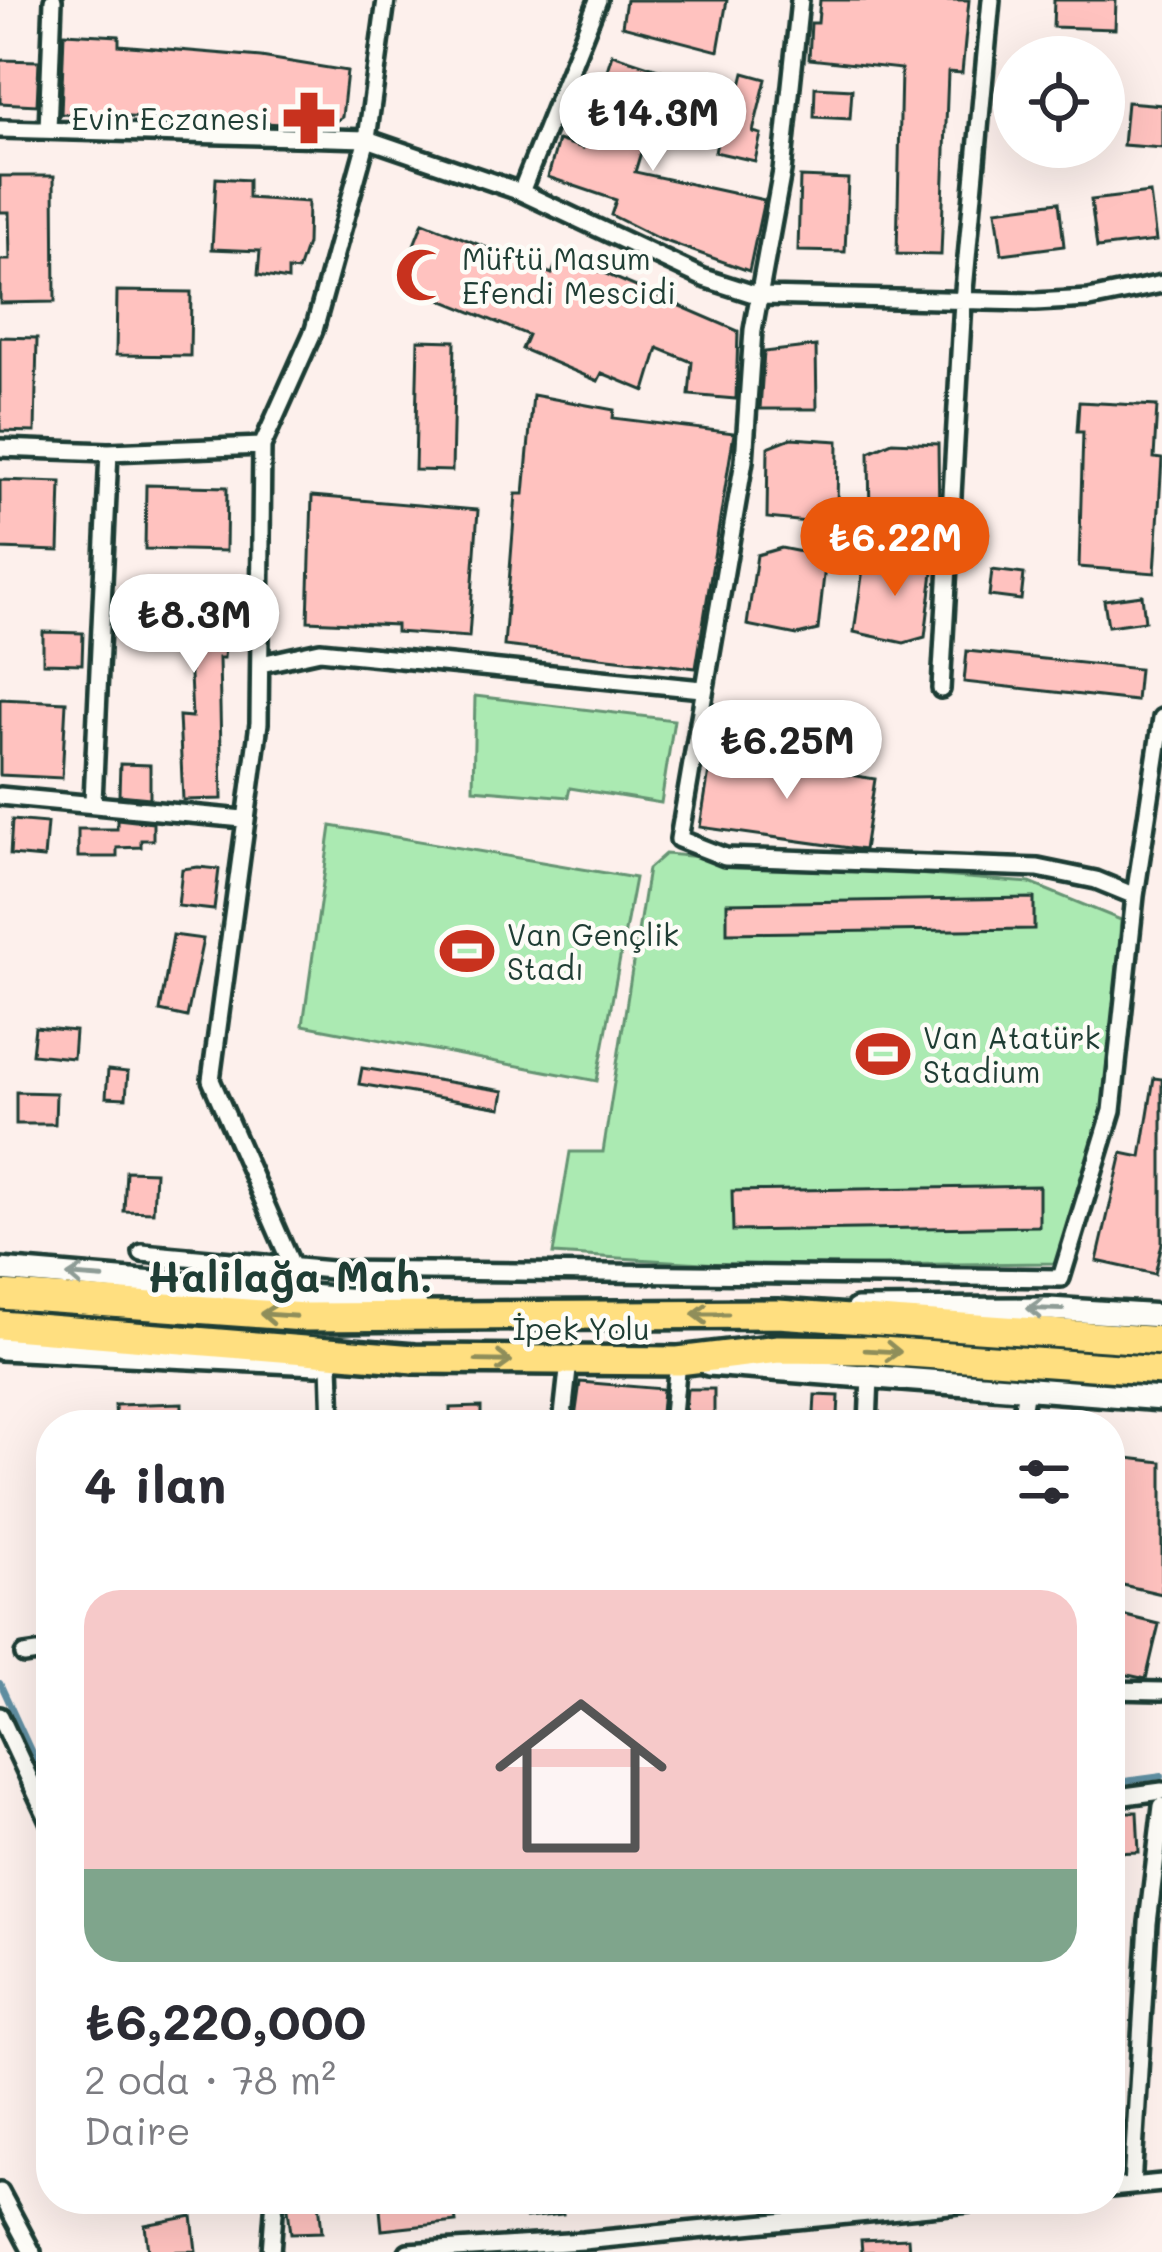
<!DOCTYPE html>
<html lang="tr">
<head>
<meta charset="utf-8">
<style>
	body { margin:0; font-family:Mali,sans-serif; background:#f7f7f7; color:#2b2b33; height:100vh; display:flex; flex-direction:column; font-size:45px; white-space:nowrap }
	* { box-sizing:border-box; margin:0 }
	p { font-size:39px; color:#7c7c81 }
	.icon { flex:none; width:66px; height:66px; fill:none; stroke:currentColor; stroke-width:2; stroke-linecap:round; stroke-linejoin:round }
	.map { position:relative; flex:1; overflow:hidden }
	.side { position:absolute; left:36px; top:1410px; width:1089px; height:804px; display:flex; flex-direction:column; background:#fff; border-radius:48px; box-shadow:0 12px 48px #0002 }
	.side>* { flex:none }
	.tools { position:absolute; left:993px; top:36px; display:grid; gap:24px }
	.tools a { display:grid; place-items:center; width:132px; height:132px; border-radius:50%; background:#fff; box-shadow:0 12px 48px #0002; font-size:60px }
	.price { position:absolute; translate:-50% -102px; padding:0 27px; border-radius:42px; background:#fff; color:#222; font-size:39px; line-height:78px; filter:drop-shadow(0 3px 6px #0008) }
	.price::after { content:''; position:absolute; left:50%; top:72px; width:36px; height:27px; margin-left:-18px; background:inherit; clip-path:polygon(0 0,100% 0,50% 100%) }
	.price.selected { background:#ea580c; color:#fff }
	ul { padding:0; list-style:none }
	li { display:grid; align-content:center; gap:24px; height:636px; padding:0 48px }
	li span { display:grid; place-items:center; height:372px; border-radius:36px; color:#555 }
	li>.icon { margin-inline-start:auto }
	span .icon { width:216px; height:216px; fill:#fffc; stroke-width:1 }
	li b { font-size:51px }
	h2 { display:flex; justify-content:space-between; align-items:center; height:144px; padding:0 48px; font-size:51px }
	.map>svg:first-child { display:block }
</style>
</head>
<body>
<div class="map">
<svg width="1162" height="2252" viewBox="0 0 1162 2252">
	<rect width="100%" height="100%" fill="#fdf0ec"/>
	<filter id="ink" filterUnits="userSpaceOnUse"><feTurbulence type="fractalNoise" baseFrequency=".00833" numOctaves="2"/><feDisplacementMap in="SourceGraphic" scale="24" xChannelSelector="R" yChannelSelector="G"/><feConvolveMatrix kernelMatrix="1 2 1 2 8 2 1 2 1" color-interpolation-filters="sRGB"/></filter>
	<g filter="url(#ink)">
		<path fill="#abeab2" stroke="#659473" stroke-width="3" d="M475,696L674,720L661,803L570,788L568,797L473,789Z
			M331,826L635,878L597,1081L303,1025Z
			M665,854L1030,883L1121,920C1116,985 1119,1049 1106,1114C1096,1164 1072,1214 1055,1263L753,1266L553,1254L570,1152H603L648,869Z"/>
		<g fill="none" stroke-linecap="round" stroke-linejoin="round">
			<path stroke="#608fa2" stroke-width="6" d="M0,1683L51,1794
				M1110,1783L1162,1776"/>
		</g>
		<path fill="#ffc2bf" stroke="#1f3d34" stroke-width="3" d="M626,0H727L718,51L622,26Z
			M820,0H969L962,73L948,72L941,255L897,254L901,69L809,59L811,23H818Z
			M1054,0H1116L1115,29L1053,27Z
			M64,33L119,36V45L261,57L347,71L342,117L328,126L61,114Z
			M612,54L667,72L650,141L645,139L635,172L764,200L749,271L657,238L611,215L616,200L548,177L558,140L583,148Z
			M0,60L39,61L37,105L0,103Z
			M744,73L766,79L753,132L761,134L755,161L715,152L721,125L731,127Z
			M815,87L852,89L850,119L814,117Z
			M1127,102L1162,105V148L1123,145Z
			M0,176H54L55,302L0,303V260H10L9,212H0Z
			M800,177L848,179L845,252L798,251Z
			M216,178L248,180V198L308,202L307,244L298,271L288,270V280L258,275L260,251L212,249Z
			M1150,193L1156,241L1097,248L1091,200Z
			M1059,202L1064,246L1002,254L996,210Z
			M423,222L552,274L560,254L738,331L736,399L689,395L692,362L658,348L645,391L602,373L598,381L522,349L528,335L399,283Z
			M117,291L191,292L190,356L116,355Z
			M0,337L37,338L35,432L0,431Z
			M418,340L455,341L452,471L415,470Z
			M816,346L817,409H760L764,352Z
			M533,395L614,410L613,418L734,433L696,668L504,646L516,494H524Z
			M1079,402L1157,406L1154,458L1162,459L1155,573L1079,567L1083,432H1077Z
			M791,438L838,441L837,514L817,523L767,518L768,447Z
			M892,442L938,444L939,518L920,526L870,522L869,452Z
			M0,480L61,482L59,551L0,549Z
			M146,485L227,487L226,551L145,549Z
			M312,496L478,510L469,637L396,632V625L308,621Z
			M781,548L826,557L818,630L797,635L747,625L757,555Z
			M888,556L934,564L925,637L904,643L854,632L864,562Z
			M992,570L1024,574L1021,600L989,596Z
			M231,584L224,658H219L222,799L183,800L179,716L192,717L188,633L128,634L129,597H192V585Z
			M1142,595L1145,621L1108,626L1104,600Z
			M43,632L83,633L82,664L43,663Z
			M967,651L1139,669L1136,701L964,682Z
			M0,699L66,702L62,778L0,775Z
			M712,753L875,779L864,850L700,827Z
			M120,764L150,765V798L119,795Z
			M117,819L153,823V840H141V847L117,848V857H78V829H117Z
			M12,820L47,823L44,858L10,855Z
			M198,867L219,869L214,910L178,906L182,869Z
			M1034,898V929L727,933V903Z
			M173,935L203,939L187,1017L160,1011Z
			M35,1027L75,1031L73,1058L32,1054Z
			M362,1068L504,1091L501,1108L359,1084Z
			M108,1070L128,1072L126,1098L106,1097Z
			M1154,1078L1162,1079V1243L1155,1274L1097,1261L1122,1153L1141,1157Z
			M16,1092L56,1093L55,1124H16Z
			M126,1171L155,1172L153,1212L124,1211Z
			M1039,1186V1226L733,1231L732,1191Z
			M580,1382L663,1389L660,1425H574Z
			M687,1389H714V1425H684Z
			M815,1395L839,1396L838,1416L814,1414Z
			M182,1403V1425H116L115,1405Z
			M481,1407V1425H450V1408Z
			M1110,1456L1162,1462V1594L1110,1582L1120,1511L1110,1508Z
			M1110,1612L1159,1624L1146,1679L1110,1671Z
			M1110,1812H1137L1139,1852L1110,1853Z
			M379,2199H453L456,2222L382,2230Z
			M524,2199H561L563,2214L526,2218Z
			M287,2201H319L322,2232L291,2233Z
			M192,2216L196,2251L148,2252L145,2225Z
			M908,2238L909,2252H862L861,2240Z"/>
		<g fill="none" stroke-linecap="round" stroke-linejoin="round">
			<defs>
				<path id="street" d="M800,0L782,171L753,330L744,461L679,839L725,857L1038,868L1096,880L1135,896
					M0,129L367,139L521,192L704,278L760,296L1035,302L1089,299L1162,284
					M48,130L53,0
					M521,192L598,0
					M0,448L109,452L262,446
					M261,664L320,651L702,689
					M941,689L963,301L991,0
					M0,796L243,819
					M93,801L109,452
					M142,1253L331,1270L1061,1278L1112,1111L1135,896L1162,718
					M304,1293L211,1080L259,723L262,446L314,330L367,139L386,0
					M330,1363L332,1425
					M562,1425L569,1361
					M672,1425L678,1361
					M868,1425L870,1376
					M1020,1425L1026,1389
					M24,1655L51,1651
					M1110,1690L1162,1691
					M0,1716L51,1825
					M1110,1798L1162,1791
					M1132,2186L1148,1923L1162,1806
					M1110,2188L1162,2183
					M0,2192L32,2252
					M271,2252L275,2199
					M408,2252L583,2241L1011,2199"/>
				<path id="secondary" d="M0,1270L416,1305
					M857,1310L1049,1309L1162,1316
					M0,1348L317,1363
					M708,1364L1162,1399"/>
				<path id="highway" d="M0,1295L304,1317L778,1314L1162,1341
					M0,1325L414,1359L678,1361L778,1349L867,1350L1162,1371"/>
			</defs>
			<use href="#street" stroke="#1f3d34" stroke-width="24"/>
			<use href="#secondary" stroke="#1f3d34" stroke-width="30"/>
			<use href="#highway" stroke="#1f3d34" stroke-width="36"/>
			<use href="#street" stroke="#fdfcf7" stroke-width="15"/>
			<use href="#secondary" stroke="#fdfcf7" stroke-width="21"/>
			<use href="#highway" stroke="#ffdf80" stroke-width="27"/>
		</g>
		<defs><path id="oneway-shaft" d="M-6 0H5M1.5-3L5.5 0L1.5 3" fill="none" stroke-width="1.6" stroke-linecap="round" stroke-linejoin="round" transform="scale(3)"/></defs>
		<g stroke="#8e9c96">
			<use href="#oneway-shaft" transform="translate(85 1277) rotate(-176)"/>
			<use href="#oneway-shaft" transform="translate(1045 1309) rotate(-178)"/>
		</g>
		<g stroke="#8f8e5a">
			<use href="#oneway-shaft" transform="translate(710 1314) rotate(-180)"/>
			<use href="#oneway-shaft" transform="translate(278 1315) rotate(-176)"/>
			<use href="#oneway-shaft" transform="translate(883 1351) rotate(3)"/>
			<use href="#oneway-shaft" transform="translate(494 1361) rotate(1)"/>
		</g>
	</g>
	<defs>
		<symbol id="pharmacy-bare" viewBox="-9 -9 18 18"><path d="M-2-6h4v4h4v4h-4v4h-4v-4h-4v-4h4Z" fill="#c8321e" stroke="#fdfcf7" stroke-width="2.5" paint-order="stroke"/></symbol>
		<symbol id="mosque-bare" viewBox="-9 -9 18 18"><path d="M3.5-4.9A6 6 0 1 0 3.5 4.9A5 5 0 1 1 3.5-4.9Z" fill="#c8321e" stroke="#fdfcf7" stroke-width="2.5" paint-order="stroke"/></symbol>
		<symbol id="stadium-bare" viewBox="-9 -9 18 18"><path d="M0-5a6.5 5 0 1 0 0 10a6.5 5 0 1 0 0-10ZM-3.5-1.8h7v3.6h-7Z" fill="#c8321e" stroke="#fdfcf7" stroke-width="2.5" paint-order="stroke"/></symbol>
	</defs>
	<g fill-rule="evenodd">
		<use href="#pharmacy-bare" x="271" y="80" width="76" height="76"/>
		<use href="#mosque-bare" x="384" y="237" width="76" height="76"/>
		<use href="#stadium-bare" x="429" y="913" width="76" height="76"/>
		<use href="#stadium-bare" x="845" y="1016" width="76" height="76"/>
	</g>
	<g text-anchor="middle" dominant-baseline="central" stroke-width="9" stroke-linejoin="round" paint-order="stroke">
		<g font-size="30" fill="#1f3d34" stroke="#fdfcf7" text-anchor="start">
			<text x="269" y="118" text-anchor="end">Evin Eczanesi</text>
			<text x="462" y="258">Müftü Masum<tspan x="462" dy="34">Efendi Mescidi</tspan></text>
			<text x="507" y="934">Van Gençlik<tspan x="507" dy="34">Stadı</tspan></text>
			<text x="923" y="1037">Van Atatürk<tspan x="923" dy="34">Stadium</tspan></text>
		</g>
		<g font-size="30" fill="#1f3d34" stroke="#fdfcf7">
			<text x="581" y="1328">İpek Yolu</text>
		</g>
		<g font-size="42" font-weight="bold" fill="#1f3d34" stroke="#fdfcf7">
			<text x="290" y="1275">Halilağa Mah.</text>
		</g>
	</g>
</svg>
<div class="tools">
<a><svg class="icon" aria-label="locate" viewBox="0 0 24 24"><circle cx="12" cy="12" r="6"/><path d="M12 2v4M12 18v4M2 12h4M18 12h4"/></svg></a>
</div>
<b class="price" style="left:653px;top:174px">₺14.3M</b>
<b class="price selected" style="left:895px;top:599px">₺6.22M</b>
<b class="price" style="left:194px;top:676px">₺8.3M</b>
<b class="price" style="left:787px;top:802px">₺6.25M</b>
<section class="side">
<h2>4 ilan<svg class="icon" aria-label="filters" viewBox="0 0 24 24"><path d="M4 7h16M4 17h16"/><circle cx="9" cy="7" r="2"/><circle cx="15" cy="17" r="2"/></svg></h2>
<ul>
<li><span style="background:linear-gradient(#f6c9c9 75%,#7fa58c 0)"><svg class="icon" aria-label="home" viewBox="0 0 24 24"><path d="M3 11l9-7 9 7M6 9v11h12V9"/></svg></span><div><b>₺6,220,000</b><p>2 oda · 78 m²</p><p>Daire</p></div></li>
</ul>
</section>
</div>
</body>
</html>
